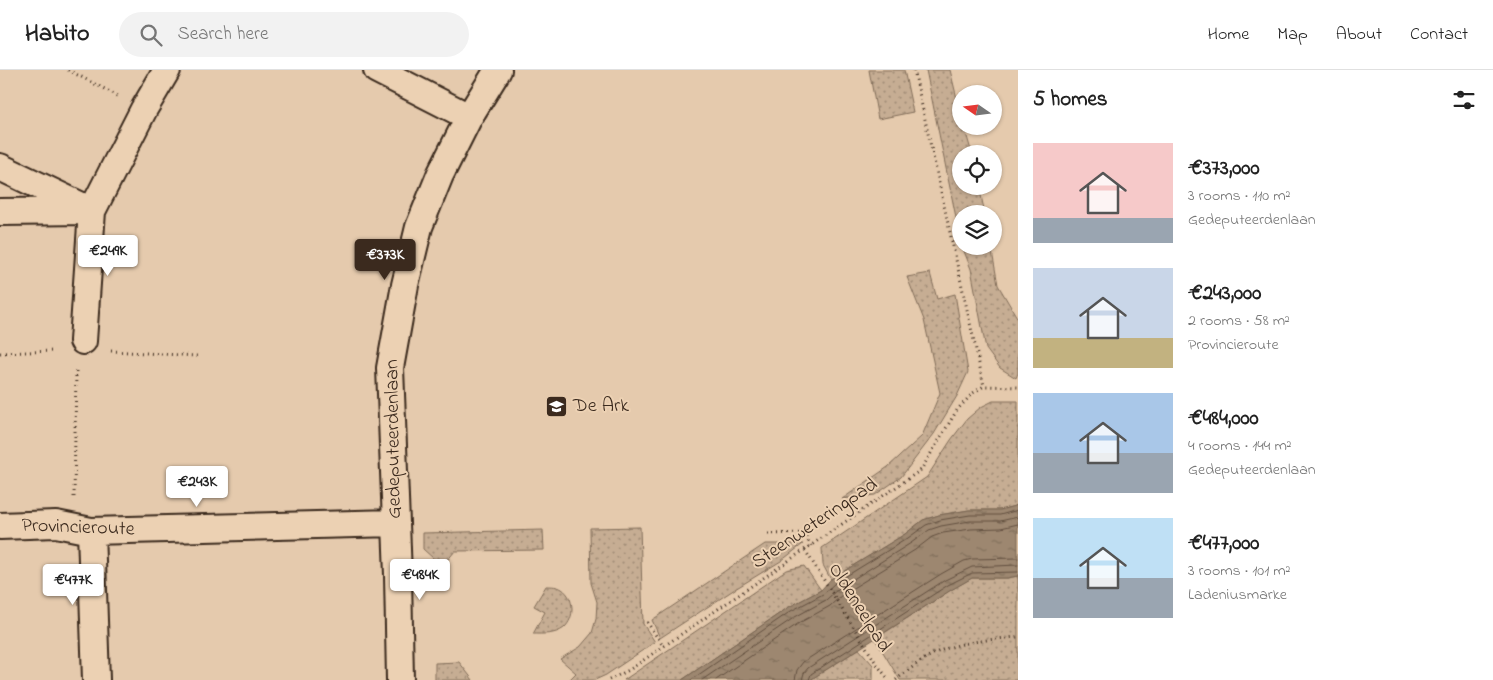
<!DOCTYPE html>
<html lang="en">
<head>
<meta charset="utf-8">
<style>
	body { margin:0; font-family:"Indie Flower",sans-serif; background:#f2f2f2; color:#222; height:100vh; display:flex; flex-direction:column; font-size:19px; white-space:nowrap }
	* { box-sizing:border-box; margin:0 }
	p { font-size:16px; color:#767676 }
	.icon { flex:none; width:28px; height:28px; fill:none; stroke:currentColor; stroke-width:2; stroke-linecap:round; stroke-linejoin:round }
	.map { position:relative; flex:1; overflow:hidden }
	.drawer { display:flex; flex-direction:column; background:#fff; width:475px }
	.drawer>* { flex:none }
	.needle { width:32px; rotate:284deg }
	.buttons { position:absolute; left:952px; top:15px; display:grid; gap:10px }
	.buttons a { display:grid; place-items:center; width:50px; height:50px; border-radius:50%; background:#fff; box-shadow:0 1px 4px #0004; font-size:25px }
	.price { position:absolute; translate:-50% -42px; padding:0 11px; border-radius:5px; background:#fff; color:#222; font-size:16px; line-height:32px; filter:drop-shadow(0 1px 2px #0008) }
	.price::after { content:''; position:absolute; left:50%; top:30px; width:15px; height:11px; margin-left:-8px; background:inherit; clip-path:polygon(0 0,100% 0,50% 100%) }
	.price.selected { background:#3b2a1e; color:#fff }
	ul { padding:0; list-style:none }
	li { display:flex; align-items:center; gap:15px; height:125px; padding:0 15px }
	li span { display:grid; place-items:center; flex:none; width:140px; height:100px; border-radius:0px; color:#555 }
	li>.icon { margin-inline-start:auto }
	span .icon { width:60px; height:60px; fill:#fffc; stroke-width:1 }
	li b { font-size:21px }
	h2 { display:flex; justify-content:space-between; align-items:center; height:60px; padding:0 15px; font-size:21px }
	header { display:flex; align-items:center; gap:30px; box-sizing:border-box; height:70px; padding:0 25px; background:#fff; border-bottom:1px solid #e0e0e0 }
	header strong { font-size:24px }
	nav { display:flex; gap:28px; margin-inline-start:auto; font-size:18px }
	.search { width:350px; height:45px; background:#f2f2f2; display:flex; align-items:center; gap:12px; box-sizing:border-box; padding:0 18px; border-radius:28px; color:#767676; font-size:19px }
	main { display:flex; flex:1; min-height:0 }
	.map>svg:first-child { display:block }
</style>
</head>
<body>
<header>
<strong>Habito</strong>
<div class="search"><svg class="icon" aria-label="search" viewBox="0 0 24 24"><circle cx="10" cy="10" r="6"/><path d="M15 15l6 6"/></svg>Search here</div>
<nav><a>Home</a><a>Map</a><a>About</a><a>Contact</a></nav>
</header>
<main>
<div class="map">
<svg width="1018" height="610" viewBox="0 0 1018 610">
	<defs>
		<pattern id="grass-dots" width="8" height="8" patternUnits="userSpaceOnUse" patternTransform="scale(1.25)"><rect width="8" height="8" fill="#c6ad93"/><path d="M2 2h.1M6 6h.1" fill="none" stroke="#a28d77" stroke-width="1.8" stroke-linecap="round"/></pattern>
		<pattern id="water-ripples" width="26" height="14" patternUnits="userSpaceOnUse" patternTransform="scale(1.25)"><rect width="26" height="14" fill="#9d8770"/><path d="M2 4q2-2 4 0t4 0M15 11q2-2 4 0t4 0" fill="none" stroke="#816f5b"/></pattern>
	</defs>
	<rect width="100%" height="100%" fill="#e5caad"/>
	<filter id="ink" filterUnits="userSpaceOnUse"><feTurbulence type="fractalNoise" baseFrequency=".02" numOctaves="2"/><feDisplacementMap in="SourceGraphic" scale="10" xChannelSelector="R" yChannelSelector="G"/><feConvolveMatrix kernelMatrix="1 2 1 2 8 2 1 2 1" color-interpolation-filters="sRGB"/></filter>
	<g filter="url(#ink)">
		<path fill="url(#grass-dots)" stroke="#806c58" d="M869,0H904L913,42L878,49Z
			M926,0H950L961,45V56H964L972,84H961V116H979L985,144H961V172Z
			M962,176H991L998,215L1018,249V303L1016,308L1000,298L986,279L971,199Z
			M930,203L937,229L955,224L968,302L957,326L934,364L901,407L875,425L842,429L888,397L922,366L940,323L924,250L907,207Z
			M993,331H1018V435L1000,440H969L939,445L923,450L905,464L831,509L830,508L823,495L822,478L927,407L951,370L967,349L981,337Z
			M640,457L643,554L655,572L606,605L595,610H569L576,603L560,589L580,577L592,563L596,549L597,532L591,513L590,458Z
			M543,460L544,480L455,481L446,492L434,489L423,479V463Z
			M765,474H803L781,491L735,519L660,568L652,550Z
			M804,496L821,520L789,537L682,610H624L786,500Z
			M1018,506V610H900L875,569L951,520L972,508H1007Z
			M546,516C552,516 557,516 562,519C575,528 575,548 564,558C555,565 543,564 533,564L545,542L534,536Z
			M859,579L873,595V610H810Z
			M459,592L473,610H435V593Z"/>
		<path fill="url(#water-ripples)" stroke="#76624f" d="M1018,435V506L1007,508H972L951,520L810,610H682L789,537L821,520L831,509L905,464L923,450L939,445L969,440H1000Z"/>
		<g fill="none" stroke-linecap="round" stroke-linejoin="round">
			<path stroke="#624f3f" stroke-width="1" d="M691,610L791,541L823,524L835,513L908,468L926,455L940,450L970,445H1000L1018,440
				M702,610L795,547L826,530L839,518L911,473L929,460L941,456L970,451H1000L1018,447
				M716,610L799,553L830,536L843,524L915,480L932,467L943,463L971,459L1001,458L1018,454
				M795,610L797,600L803,592L941,504L964,491L972,489L1018,488
				M802,610L804,603L808,598L945,510L972,497L1018,495
				M809,610L811,604L948,515L972,503L1018,502"/>
			<defs>
				<path id="minor" d="M377,0L469,47
					M0,97L92,141
					M0,142L87,141
					M83,271L92,141L144,39L167,0
					M0,456L56,454L91,461L395,453
					M91,461L96,610
					M400,610L398,505L390,298L405,215L419,157L440,105L469,47L498,0"/>
			</defs>
			<use href="#minor" stroke="#3b2a1e" stroke-width="30"/>
			<path stroke="#3b2a1e" stroke-width="3" stroke-dasharray="1 4" stroke-linecap="butt" d="M68,0L118,26
				M914,0L984,316
				M111,281L197,286
				M0,283L54,281
				M74,427L76,301
				M768,464L804,463L811,476
				M805,480L876,593L889,610
				M647,552L663,576
				M609,610L629,600L921,400L957,340L973,323L984,316L1018,317
				M896,610C911,598 927,585 945,579C968,571 994,569 1018,567"/>
			<use href="#minor" stroke="#ecd1b3" stroke-width="26"/>
		</g>
	</g>
	<defs>
		<symbol id="school-square" viewBox="-11 -11 22 22"><rect x="-9" y="-9" width="18" height="18" rx="4" fill="#3b2a1e" stroke="#ecd1b3"/><path d="M0-5L7-2L0 1L-7-2ZM-4 1L0 2.5L4 1V4Q0 6-4 4Z" fill="#fff"/></symbol>
	</defs>
	<g fill-rule="evenodd">
		<use href="#school-square" x="544" y="324" width="25" height="25"/>
	</g>
	<g text-anchor="middle" dominant-baseline="central" stroke-width="4" stroke-linejoin="round" paint-order="stroke">
		<g font-size="20" fill="#3b2a1e" stroke="#ecd1b3" text-anchor="start">
			<text x="573" y="336">De Ark</text>
		</g>
		<g font-size="20" fill="#3b2a1e" stroke="#ecd1b3">
			<text transform="translate(394 369) rotate(-91)">Gedeputeerdenlaan</text>
			<text transform="translate(815 454) rotate(-34)">Steenweteringpad</text>
			<text transform="translate(78 458) rotate(2)">Provincieroute</text>
			<text transform="translate(859 538) rotate(58)">Oldeneelpad</text>
		</g>
	</g>
</svg>
<div class="buttons">
<a><svg class="needle" viewBox="-14 -14 28 28"><path d="M0-13l5 13h-10z" fill="#e53935"/><path d="M0 13l5-13h-10z" fill="#767676"/></svg></a>
<a><svg class="icon" aria-label="locate" viewBox="0 0 24 24"><circle cx="12" cy="12" r="6"/><path d="M12 2v4M12 18v4M2 12h4M18 12h4"/></svg></a>
<a><svg class="icon" aria-label="layers" viewBox="0 0 24 24"><path d="M12 4l9 5-9 5-9-5zM3 14l9 5 9-5"/></svg></a>
</div>
<b class="price" style="left:108px;top:207px">€249K</b>
<b class="price selected" style="left:385px;top:211px">€373K</b>
<b class="price" style="left:197px;top:438px">€243K</b>
<b class="price" style="left:420px;top:531px">€484K</b>
<b class="price" style="left:73px;top:536px">€477K</b>
</div>
<section class="drawer">
<h2>5 homes<svg class="icon" aria-label="filters" viewBox="0 0 24 24"><path d="M4 7h16M4 17h16"/><circle cx="9" cy="7" r="2"/><circle cx="15" cy="17" r="2"/></svg></h2>
<ul>
<li><span style="background:linear-gradient(#f6c9c9 75%,#9aa5b1 0)"><svg class="icon" aria-label="home" viewBox="0 0 24 24"><path d="M3 11l9-7 9 7M6 9v11h12V9"/></svg></span><div><b>€373,000</b><p>3 rooms · 110 m²</p><p>Gedeputeerdenlaan</p></div></li>
<li><span style="background:linear-gradient(#c9d6e8 70%,#c2b280 0)"><svg class="icon" aria-label="home" viewBox="0 0 24 24"><path d="M3 11l9-7 9 7M6 9v11h12V9"/></svg></span><div><b>€243,000</b><p>2 rooms · 58 m²</p><p>Provincieroute</p></div></li>
<li><span style="background:linear-gradient(#a9c7e8 60%,#9aa5b1 0)"><svg class="icon" aria-label="home" viewBox="0 0 24 24"><path d="M3 11l9-7 9 7M6 9v11h12V9"/></svg></span><div><b>€484,000</b><p>4 rooms · 144 m²</p><p>Gedeputeerdenlaan</p></div></li>
<li><span style="background:linear-gradient(#bfe0f5 60%,#9aa5b1 0)"><svg class="icon" aria-label="home" viewBox="0 0 24 24"><path d="M3 11l9-7 9 7M6 9v11h12V9"/></svg></span><div><b>€477,000</b><p>3 rooms · 101 m²</p><p>Ladeniusmarke</p></div></li>
</ul>
</section>
</main>
</body>
</html>
